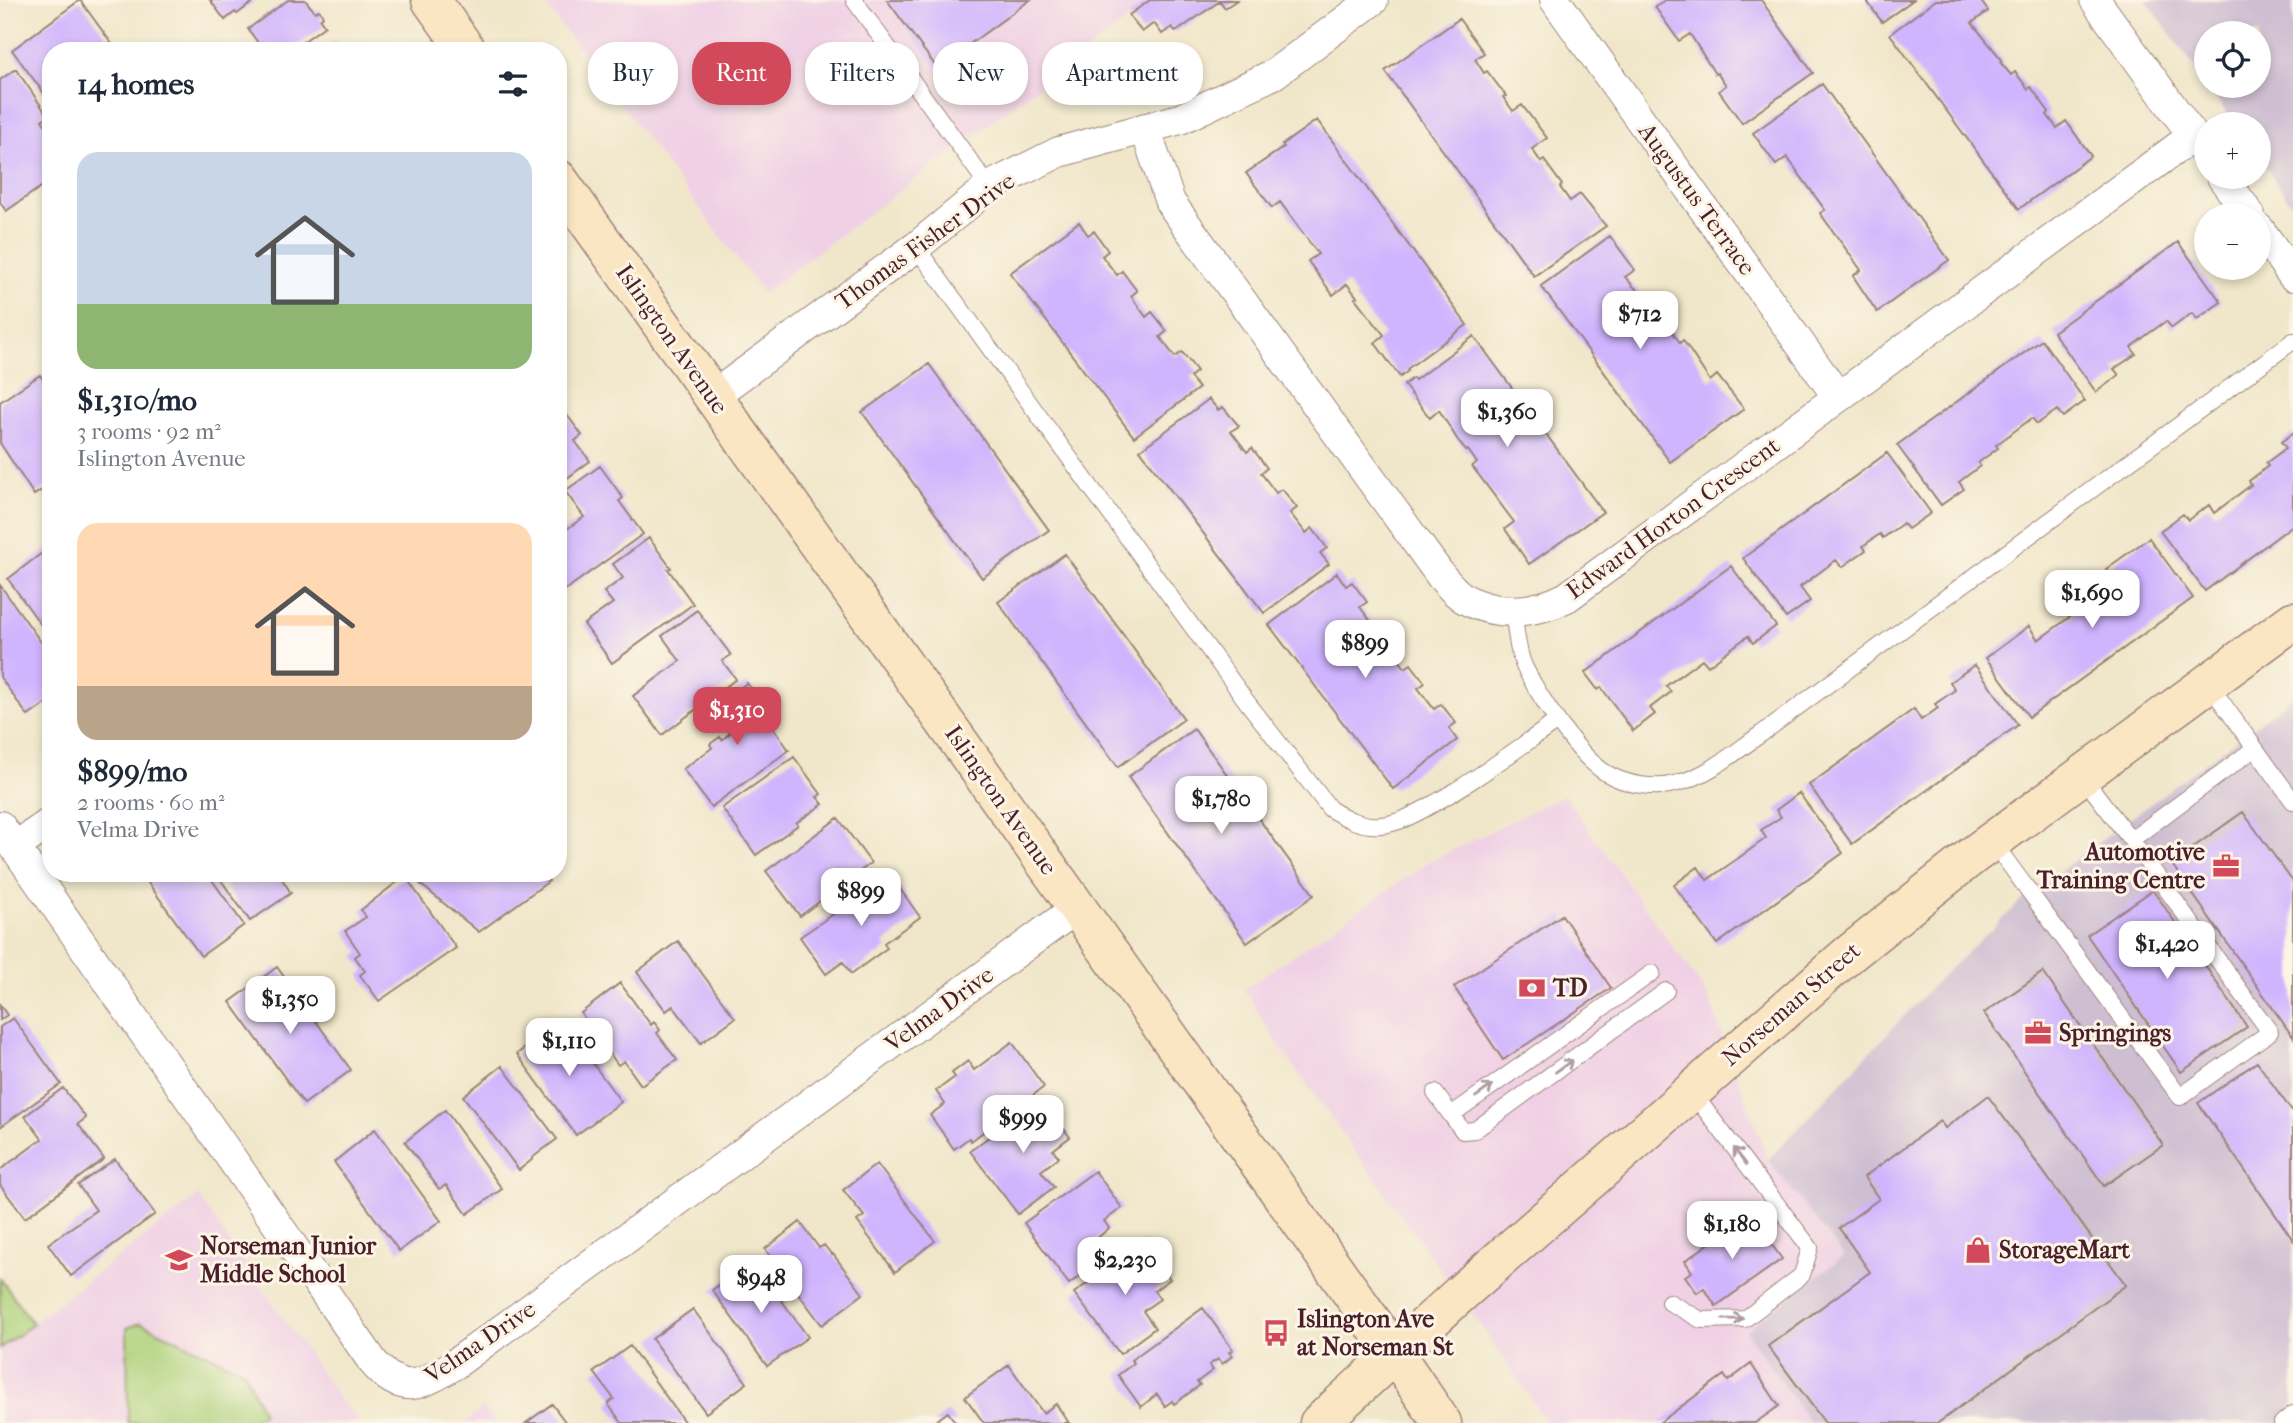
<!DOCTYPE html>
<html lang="en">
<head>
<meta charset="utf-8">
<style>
	body { margin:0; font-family:"IM FELL French Canon",serif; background:#f2f2f3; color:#1f2937; height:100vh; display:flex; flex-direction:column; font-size:26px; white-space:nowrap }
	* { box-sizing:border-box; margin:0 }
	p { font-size:23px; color:#747a83 }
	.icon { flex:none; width:38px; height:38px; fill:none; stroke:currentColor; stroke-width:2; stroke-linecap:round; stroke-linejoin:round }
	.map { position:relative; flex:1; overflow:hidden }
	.sheet { position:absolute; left:42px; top:42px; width:525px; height:840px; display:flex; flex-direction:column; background:#fff; border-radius:28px; box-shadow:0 4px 10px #0003 }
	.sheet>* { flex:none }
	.top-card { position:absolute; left:588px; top:42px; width:665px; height:63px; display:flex; gap:14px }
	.tools { position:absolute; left:2194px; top:21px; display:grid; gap:14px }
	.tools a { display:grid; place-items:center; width:77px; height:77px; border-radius:50%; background:#fff; box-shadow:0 4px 10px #0003; font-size:35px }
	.price { position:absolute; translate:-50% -60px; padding:0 16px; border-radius:14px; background:#fff; color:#222; font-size:23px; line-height:46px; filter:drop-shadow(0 2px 4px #0008) }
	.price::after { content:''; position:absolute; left:50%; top:42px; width:21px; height:16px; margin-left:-10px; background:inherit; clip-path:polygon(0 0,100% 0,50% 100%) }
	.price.active { background:#d1495b; color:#fff }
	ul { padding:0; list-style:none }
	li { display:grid; align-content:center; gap:14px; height:371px; padding:0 35px }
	li span { display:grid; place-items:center; height:217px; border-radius:21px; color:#555 }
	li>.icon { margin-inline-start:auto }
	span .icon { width:126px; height:126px; fill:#fffc; stroke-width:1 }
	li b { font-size:30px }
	h2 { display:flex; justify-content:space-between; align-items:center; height:84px; padding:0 35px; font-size:30px }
	.tag { padding:0 24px; border-radius:28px; background:#fff; box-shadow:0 4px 10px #0003; font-size:24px; line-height:63px }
	.tag.active { background:#d1495b; color:#fff }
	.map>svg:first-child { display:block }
</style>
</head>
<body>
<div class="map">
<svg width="2293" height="1423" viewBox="0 0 2293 1423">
	<rect width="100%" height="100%" fill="#fcf5e5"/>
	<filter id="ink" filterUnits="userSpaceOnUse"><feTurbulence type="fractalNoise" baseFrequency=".0143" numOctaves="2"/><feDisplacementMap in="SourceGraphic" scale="14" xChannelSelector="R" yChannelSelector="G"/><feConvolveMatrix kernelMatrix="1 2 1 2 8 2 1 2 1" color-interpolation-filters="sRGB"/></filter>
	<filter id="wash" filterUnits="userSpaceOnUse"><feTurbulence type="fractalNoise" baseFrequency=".00686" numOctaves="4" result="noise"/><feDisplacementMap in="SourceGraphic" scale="28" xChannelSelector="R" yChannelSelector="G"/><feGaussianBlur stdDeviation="1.57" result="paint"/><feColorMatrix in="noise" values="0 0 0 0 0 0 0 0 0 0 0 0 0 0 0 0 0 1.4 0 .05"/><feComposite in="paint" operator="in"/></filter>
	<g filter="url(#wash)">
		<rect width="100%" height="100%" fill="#f0e7ca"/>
		<path fill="#f0d0e5" d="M542,0H1154L763,293Z
			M1564,795L1707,994L1768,1160L1844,1257L1745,1331L1810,1423H1547L1498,1350L1277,1043L1244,989L1429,862Z
			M198,1196L343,1404L361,1423H0V1348Z
			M484,1407L496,1423H464Z"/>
		<path fill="#cebed2" d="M2146,0H2293V206L2259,158V124H2235L2207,86H2259V33H2207V85Z
			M2293,697V1423H1810L1745,1331L1844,1256L1768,1160L1939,979L2026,897Z"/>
		<path fill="#add27c" stroke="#7c7854" stroke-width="2" d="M0,1278L33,1324L0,1348Z
			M141,1323L244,1371L263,1413L250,1423H128L127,1328Z"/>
		<g id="blocks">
			<path fill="#cfb4fe" d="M80,0L117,51H51V103L12,50Z
				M210,0H256L237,14L235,12L225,20Z
				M288,0H305L315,12L319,10L323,16L320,19L325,26L290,51H264L248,29Z
				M887,0H1030L937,68Z
				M1150,0H1237L1225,8L1220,1L1176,32L1172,27L1162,34L1154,23L1142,32L1129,15Z
				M1665,0H1761L1813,73L1742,123L1719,91L1726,85L1717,73L1715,74L1690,34L1679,41L1655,7Z
				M1866,0H1913L1882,22Z
				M1936,0H1980L1988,11L1972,23L2002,60L2000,62L2011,75L2015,72L2028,89L2031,87L2049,112L2047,115L2057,128L2066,121L2091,156L2019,209L1890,34Z
				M1459,19L1484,53L1475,59L1484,73L1487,71L1506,96L1503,97L1513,111L1522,105L1547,138L1532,149L1541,162L1544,160L1562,185L1560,187L1570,201L1580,194L1606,226L1534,276L1385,71Z
				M335,41L342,51H322Z
				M16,69L48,116L42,120L51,133V169L48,171L51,180L6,211L0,202V80Z
				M1822,84L1949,260L1877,312L1853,276L1861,270L1820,213L1825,210L1787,157L1776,165L1753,133Z
				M1317,120L1467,325L1407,369L1408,371L1400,377L1375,343L1384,335L1355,298L1357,297L1347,284L1333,295L1308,261L1318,254L1280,202L1272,208L1246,173L1284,147L1282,145Z
				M1079,222L1088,235L1094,231L1108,251L1102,256L1117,275L1122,271L1137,291L1131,296L1146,317L1152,312L1167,331L1160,337L1175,357L1182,352L1197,371L1190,377L1199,388L1134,437L1010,273Z
				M1610,236L1635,270L1625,277L1646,300L1663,328L1668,325L1680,343L1683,340L1710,381L1717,375L1744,409L1670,462L1541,286Z
				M2178,242L2221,302L2197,319L2192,313L2172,328L2166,321L2148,334L2131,347L2136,354L2114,369L2119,375L2096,392L2053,332Z
				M1474,336L1603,512L1529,564L1505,529L1514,522L1472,466L1477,463L1468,450L1466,451L1457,439L1439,410L1430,418L1404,385L1413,378L1415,380Z
				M2042,340L2085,401L2063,417L2057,410L2037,424L2032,418L1996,445L1998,448L1978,463L1980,466L1959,482L1964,489L1941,505L1897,445Z
				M929,364L1049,530L982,578L862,412Z
				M40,375L51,392V484L34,495L0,443V402Z
				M1209,399L1218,410L1223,407L1239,426L1231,431L1247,452L1252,448L1267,468L1261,473L1276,493L1282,489L1297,508L1290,513L1306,533L1312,528L1327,548L1320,553L1329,564L1264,613L1140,450Z
				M558,403L582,435L575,441L590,461L558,485Z
				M2293,433V525L2205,591L2160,531L2183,514L2188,520L2209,505L2214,513L2251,485L2249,481L2268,466L2266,463L2286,448L2281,442Z
				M1887,453L1931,513L1908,529L1903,523L1883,538L1880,534L1863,546L1866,550L1842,567L1836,560L1800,587L1810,601L1786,618L1743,558Z
				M600,466L623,498L619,501L643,534L565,590L558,580V535L584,517L565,491Z
				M649,538L671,568L668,569L693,604L612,663L584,624L613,603L604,592L623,578L613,564Z
				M2149,538L2193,598L2029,717L1986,658L2029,626L2038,640L2096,598L2093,594L2114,580L2106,569Z
				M51,546V639L8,579Z
				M1065,554L1184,719L1118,767L998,602Z
				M1731,566L1776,626L1753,643L1748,636L1708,666L1702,659L1666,686L1671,692L1650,708L1655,714L1633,731L1601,687L1598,690L1585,673Z
				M1337,573L1346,586L1352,582L1367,602L1360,607L1375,627L1381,623L1396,643L1389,647L1405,668L1411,664L1425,683L1418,688L1434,709L1441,704L1456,723L1449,728L1457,740L1393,789L1269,625Z
				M0,585L51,656V700L28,716L0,677Z
				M697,610L731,655L722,661L736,679L662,735L633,696L680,661L662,636Z
				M1975,665L2018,725L1852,844L1809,785L1914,709L1921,720L1938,708L1935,704L1955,690L1950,682Z
				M747,683L770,713L765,716L789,750L711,807L683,769L712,748L710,744L720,737L722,740L730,733L712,708Z
				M1194,729L1314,895L1247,943L1128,777Z
				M794,757L821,794L817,797L823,804L796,823L798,825L756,855L722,808Z
				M1799,793L1843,853L1717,944L1674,885L1698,867L1707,880L1747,852L1766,838L1761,830L1781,817L1776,810Z
				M2243,812L2293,882V1037L2171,863Z
				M838,818L871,863L800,916L766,871Z
				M141,873H207L244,925L201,956Z
				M216,873H278L291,893L250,921Z
				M426,873H544L549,881L479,932L419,883Z
				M890,875L920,917L884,943L887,948L851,974L843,962L826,974L800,937Z
				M405,876L456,948L379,1001L360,975L365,971L355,957L360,953L345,931L366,917L361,910Z
				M2153,890L2247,1027L2181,1072L2087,935Z
				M1562,915L1611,988L1503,1060L1454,987Z
				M678,941L735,1018L701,1043L673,1006L666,1011L637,972Z
				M277,967L351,1070L304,1104L230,1002Z
				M2043,972L2163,1145L2104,1186L1984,1013Z
				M620,983L651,1025L654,1022L660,1030L657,1033L677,1060L641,1085L624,1061L618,1065L581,1013Z
				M0,1005L7,1015L0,1020Z
				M13,1018L61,1084L0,1127V1027Z
				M561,1020L621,1102L576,1135L517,1054Z
				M1012,1042L1044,1087L971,1141L969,1138L954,1149L930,1115L945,1104L936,1091L955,1077L952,1073L968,1061L974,1070Z
				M2257,1062L2293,1113V1240L2198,1103Z
				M502,1066L557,1139L532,1158L533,1159L519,1170L463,1096Z
				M63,1088L86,1118L78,1124L104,1159L25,1218L0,1185V1170L42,1139L25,1116Z
				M1988,1096L2126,1285L1938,1423H1825L1768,1346L1870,1272L1839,1228L1879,1199L1864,1177L1940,1121L1945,1128Z
				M1041,1098L1070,1137L1053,1150L1059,1157L1041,1171L1054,1187L1018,1214L970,1151Z
				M445,1110L502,1189L467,1214L446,1185L439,1189L405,1142Z
				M375,1129L441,1221L399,1251L334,1162Z
				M115,1159L155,1214L71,1276L48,1244L96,1210L78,1185Z
				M877,1164L935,1241L895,1272L857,1221L864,1216L843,1190Z
				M1095,1171L1122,1208L1104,1221L1109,1228L1093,1242L1104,1258L1069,1284L1024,1223Z
				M1750,1214L1782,1259L1716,1306L1704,1288L1697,1293L1685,1276L1692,1272L1685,1261Z
				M800,1222L819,1248L824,1245L832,1255L833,1254L863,1294L822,1325L765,1249Z
				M1144,1243L1170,1279L1154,1291L1160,1299L1143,1311L1155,1328L1120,1354L1074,1293Z
				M756,1265L808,1337L767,1366L712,1290L729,1278L732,1282Z
				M1203,1308L1233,1350L1229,1352L1232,1356L1222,1364L1218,1359L1209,1365L1213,1370L1197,1382L1200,1385L1174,1404L1172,1401L1165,1406L1157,1394L1141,1407L1118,1375L1134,1363L1131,1360Z
				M693,1309L747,1383L706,1413L652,1339Z
				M630,1346L685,1423H622L608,1404L614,1399L594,1372Z
				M1751,1364L1779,1406L1755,1423H1659L1724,1375L1728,1381Z
				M1009,1365L1043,1413L1056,1404L1069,1423H984L965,1397Z
				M552,1404L566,1423H526Z
				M948,1412L956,1423H933Z"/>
		</g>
	</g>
	<g filter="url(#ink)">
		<use href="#blocks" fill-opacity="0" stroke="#9d837a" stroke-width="2"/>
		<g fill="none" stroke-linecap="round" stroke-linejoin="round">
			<defs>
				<path id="lane" d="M854,0L989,187
					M916,247L1247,702L1330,809C1345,818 1362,827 1381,825C1397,824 1411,816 1426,808C1472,783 1514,751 1557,721
					M1513,611C1516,629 1517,652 1525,668C1540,698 1578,756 1606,773C1626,785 1656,790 1678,783C1709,775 1735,752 1761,734L2293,341
					M2208,683L2293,801
					M2082,776L2131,840L2255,748
					M1992,841L2180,1097L2270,1032L2131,840
					M1435,1093L1451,1115L1652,973
					M1451,1115L1463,1131L1475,1130L1666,991
					M1669,1302L1701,1320L1745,1319L1802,1275L1810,1248L1692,1092
					M2282,1423L2293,1414"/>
				<path id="street" d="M1555,0L1838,397
					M2095,0L2207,155
					M1145,128L1170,202L1441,576C1448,584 1456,594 1465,599C1497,617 1536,613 1567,597L2193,136
					M2222,177L2250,215
					M2259,229L2293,276
					M713,396L916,247L989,187L1059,152L1180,119L1274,74L1373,0
					M0,826L373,1362C402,1397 422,1385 455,1364L1078,907
					M15,847L51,822"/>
				<path id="secondary" d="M431,0L467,51
					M558,179L1395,1354L1442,1423
					M1319,1423L1460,1294L1848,955L1972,856L2293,621"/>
			</defs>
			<use href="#lane" stroke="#9d837a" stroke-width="18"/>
			<use href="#street" stroke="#9d837a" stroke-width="32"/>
			<use href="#secondary" stroke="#9d837a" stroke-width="41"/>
			<use href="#lane" stroke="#fff" stroke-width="16"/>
			<use href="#street" stroke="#fff" stroke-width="30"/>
			<use href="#secondary" stroke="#fbe6c4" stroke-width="38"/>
		</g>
		<defs><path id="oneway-shaft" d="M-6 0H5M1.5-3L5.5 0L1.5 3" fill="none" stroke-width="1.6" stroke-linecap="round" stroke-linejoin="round" transform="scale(1.75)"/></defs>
		<g stroke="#ae9aa0">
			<use href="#oneway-shaft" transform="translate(1564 1066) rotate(-36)"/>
			<use href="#oneway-shaft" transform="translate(1484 1091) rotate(-35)"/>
			<use href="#oneway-shaft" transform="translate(1740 1156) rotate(-127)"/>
			<use href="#oneway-shaft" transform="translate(1733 1319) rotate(-1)"/>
		</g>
	</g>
	<defs>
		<symbol id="office-bare" viewBox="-9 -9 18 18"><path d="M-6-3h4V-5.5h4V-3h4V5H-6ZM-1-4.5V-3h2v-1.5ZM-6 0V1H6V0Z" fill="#d1495b" stroke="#fcf5e5" stroke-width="2.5" paint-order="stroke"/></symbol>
		<symbol id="bank-bare" viewBox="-9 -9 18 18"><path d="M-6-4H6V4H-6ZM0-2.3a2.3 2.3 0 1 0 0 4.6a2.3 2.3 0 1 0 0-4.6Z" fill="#d1495b" stroke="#fcf5e5" stroke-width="2.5" paint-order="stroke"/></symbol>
		<symbol id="shop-bare" viewBox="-9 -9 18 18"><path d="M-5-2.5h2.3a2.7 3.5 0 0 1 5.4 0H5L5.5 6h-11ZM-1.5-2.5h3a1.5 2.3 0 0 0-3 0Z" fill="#d1495b" stroke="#fcf5e5" stroke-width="2.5" paint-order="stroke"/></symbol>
		<symbol id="school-bare" viewBox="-9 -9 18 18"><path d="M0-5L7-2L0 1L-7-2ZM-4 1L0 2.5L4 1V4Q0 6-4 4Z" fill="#d1495b" stroke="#fcf5e5" stroke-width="2.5" paint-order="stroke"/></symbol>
		<symbol id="bus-bare" viewBox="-9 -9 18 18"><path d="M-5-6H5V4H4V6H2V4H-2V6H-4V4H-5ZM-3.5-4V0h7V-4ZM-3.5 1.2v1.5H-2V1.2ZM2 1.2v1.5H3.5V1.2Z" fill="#d1495b" stroke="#fcf5e5" stroke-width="2.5" paint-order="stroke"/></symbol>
	</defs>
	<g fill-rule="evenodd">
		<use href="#office-bare" x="2207" y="847" width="38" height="38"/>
		<use href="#bank-bare" x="1513" y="969" width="38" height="38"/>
		<use href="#office-bare" x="2019" y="1014" width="38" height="38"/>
		<use href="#shop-bare" x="1959" y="1231" width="38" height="38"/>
		<use href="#school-bare" x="160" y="1241" width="38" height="38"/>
		<use href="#bus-bare" x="1257" y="1314" width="38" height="38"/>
	</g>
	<g text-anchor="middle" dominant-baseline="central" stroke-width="6" stroke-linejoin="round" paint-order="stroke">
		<g font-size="24" fill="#4a1f2b" stroke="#fcf5e5">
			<text transform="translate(1697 199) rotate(54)">Augustus Terrace</text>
			<text transform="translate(925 241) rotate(-36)">Thomas Fisher Drive</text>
			<text transform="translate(672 339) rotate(55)">Islington Avenue</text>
			<text transform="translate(1673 518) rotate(-36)">Edward Horton Crescent</text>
			<text transform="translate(1001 800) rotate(55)">Islington Avenue</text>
			<text transform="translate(1791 1004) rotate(-41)">Norseman Street</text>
			<text transform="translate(939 1009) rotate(-36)">Velma Drive</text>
			<text transform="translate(480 1342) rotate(-34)">Velma Drive</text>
		</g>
		<g font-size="24" font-weight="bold" fill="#4a1f2b" stroke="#fcf5e5" text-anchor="start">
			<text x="2205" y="852" text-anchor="end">Automotive<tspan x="2205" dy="28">Training Centre</tspan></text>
			<text x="1553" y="988">TD</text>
			<text x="2059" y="1033">Springings</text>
			<text x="200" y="1246">Norseman Junior<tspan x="200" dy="28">Middle School</tspan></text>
			<text x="1999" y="1250">StorageMart</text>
			<text x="1297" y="1319">Islington Ave<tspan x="1297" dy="28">at Norseman St</tspan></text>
		</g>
	</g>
</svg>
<div class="tools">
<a><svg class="icon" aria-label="locate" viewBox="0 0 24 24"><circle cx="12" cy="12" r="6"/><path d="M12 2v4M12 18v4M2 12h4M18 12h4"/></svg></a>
<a>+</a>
<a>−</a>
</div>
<b class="price" style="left:1640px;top:351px">$712</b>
<b class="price" style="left:1507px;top:449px">$1,360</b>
<b class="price" style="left:2092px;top:630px">$1,690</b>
<b class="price" style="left:1365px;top:680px">$899</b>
<b class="price active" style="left:737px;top:747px">$1,310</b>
<b class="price" style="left:1221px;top:836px">$1,780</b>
<b class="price" style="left:861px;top:928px">$899</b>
<b class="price" style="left:2167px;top:981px">$1,420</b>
<b class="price" style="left:290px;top:1036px">$1,350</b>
<b class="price" style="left:569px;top:1078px">$1,110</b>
<b class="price" style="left:1023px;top:1155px">$999</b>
<b class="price" style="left:1732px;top:1261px">$1,180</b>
<b class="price" style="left:1125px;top:1297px">$2,230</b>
<b class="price" style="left:761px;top:1315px">$948</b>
<div class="top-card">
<a class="tag">Buy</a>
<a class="tag active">Rent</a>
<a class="tag">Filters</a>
<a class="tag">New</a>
<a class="tag">Apartment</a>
</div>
<section class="sheet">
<h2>14 homes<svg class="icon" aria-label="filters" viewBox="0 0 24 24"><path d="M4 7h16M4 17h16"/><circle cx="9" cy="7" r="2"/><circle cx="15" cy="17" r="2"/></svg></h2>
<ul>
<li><span style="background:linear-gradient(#c9d6e8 70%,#8fb573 0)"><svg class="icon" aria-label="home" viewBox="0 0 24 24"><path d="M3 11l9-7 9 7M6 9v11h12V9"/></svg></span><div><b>$1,310/mo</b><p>3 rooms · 92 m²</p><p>Islington Avenue</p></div></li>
<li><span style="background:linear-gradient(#ffd9b3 75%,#b9a48a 0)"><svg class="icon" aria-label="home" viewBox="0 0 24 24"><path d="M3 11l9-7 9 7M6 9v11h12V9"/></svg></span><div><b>$899/mo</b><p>2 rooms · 60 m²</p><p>Velma Drive</p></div></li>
</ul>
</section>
</div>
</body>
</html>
